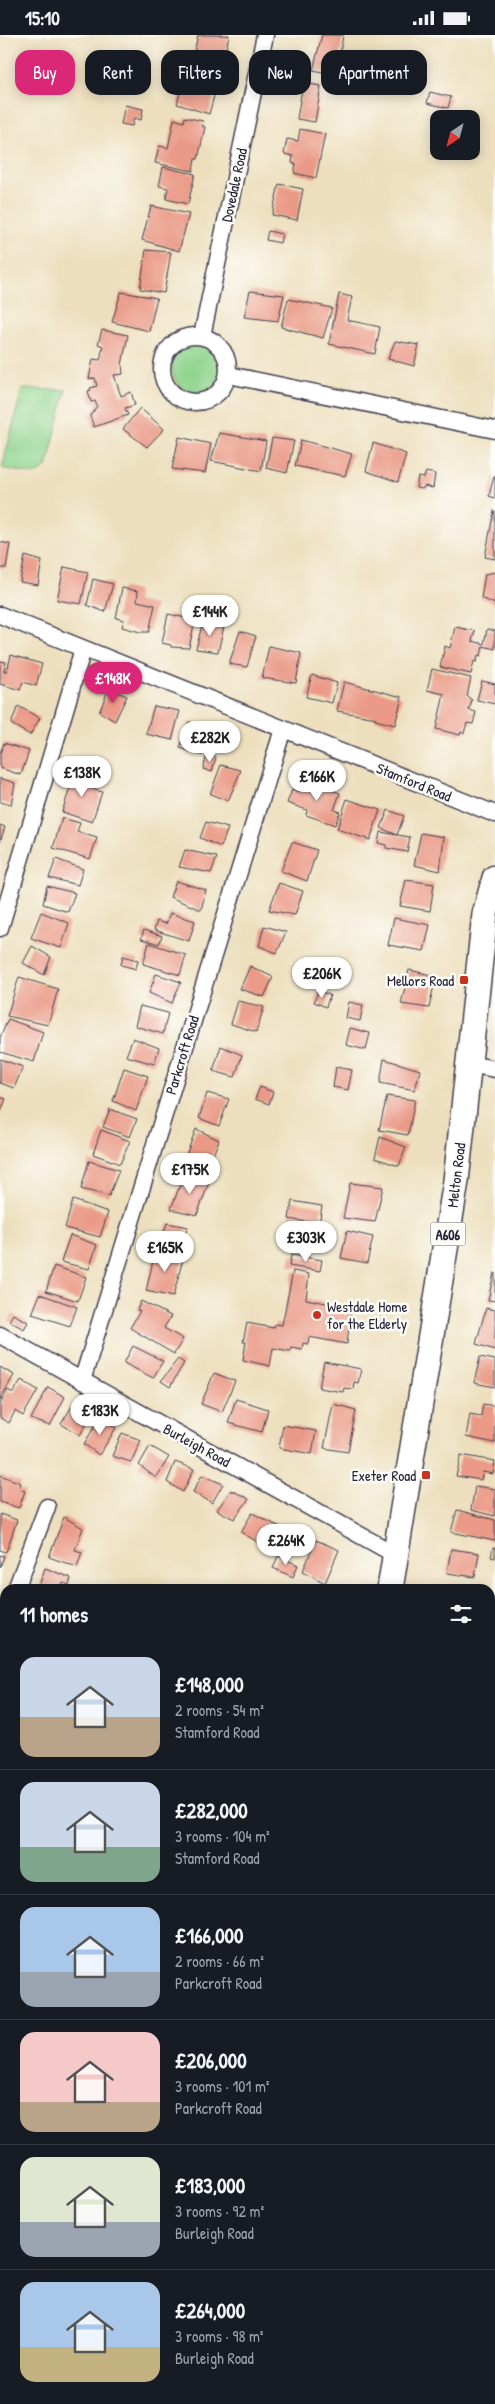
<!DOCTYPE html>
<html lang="en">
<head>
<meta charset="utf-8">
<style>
	body { margin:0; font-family:"Patrick Hand",sans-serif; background:#20242c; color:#f1f3f6; height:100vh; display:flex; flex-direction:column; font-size:19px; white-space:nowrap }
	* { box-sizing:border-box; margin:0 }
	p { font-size:16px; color:#9ea1a6 }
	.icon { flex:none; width:28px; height:28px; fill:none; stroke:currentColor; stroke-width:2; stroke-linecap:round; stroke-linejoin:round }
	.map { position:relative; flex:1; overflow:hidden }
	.details { position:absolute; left:0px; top:1549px; width:495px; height:821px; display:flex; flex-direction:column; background:#171b24; border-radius:15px 15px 0 0; box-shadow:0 2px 12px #0003 }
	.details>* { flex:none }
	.top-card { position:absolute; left:15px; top:15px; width:465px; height:45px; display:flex; gap:10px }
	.needle { width:32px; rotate:216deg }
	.fabs { position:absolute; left:430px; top:75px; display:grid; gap:10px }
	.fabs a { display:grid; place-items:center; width:50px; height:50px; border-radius:10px; background:#171b24; box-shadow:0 2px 12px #0003; font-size:25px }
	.price { position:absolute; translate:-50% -42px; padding:0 11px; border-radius:18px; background:#fff; color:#222; font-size:16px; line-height:32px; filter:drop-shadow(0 1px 2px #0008) }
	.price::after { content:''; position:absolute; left:50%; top:30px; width:15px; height:11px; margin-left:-8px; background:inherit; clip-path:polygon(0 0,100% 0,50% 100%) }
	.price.on { background:#db2777; color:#fff }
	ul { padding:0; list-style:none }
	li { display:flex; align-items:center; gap:15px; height:125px; padding:0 20px }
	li+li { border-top:1px solid #363941 }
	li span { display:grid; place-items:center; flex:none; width:140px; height:100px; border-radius:15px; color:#555 }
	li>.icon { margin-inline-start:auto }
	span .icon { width:60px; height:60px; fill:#fffc; stroke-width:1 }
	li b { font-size:21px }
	h2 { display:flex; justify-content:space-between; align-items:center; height:60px; padding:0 20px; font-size:21px }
	.pill { padding:0 18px; border-radius:15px; background:#171b24; box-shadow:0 2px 12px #0003; font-size:18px; line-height:45px }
	.pill.on { background:#db2777; color:#fff }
	.status { display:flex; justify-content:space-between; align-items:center; height:35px; padding:0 25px; background:#171b24; direction:ltr }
	.status svg { height:14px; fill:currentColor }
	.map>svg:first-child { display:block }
</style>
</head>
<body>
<div class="status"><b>15:10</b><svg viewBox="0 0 49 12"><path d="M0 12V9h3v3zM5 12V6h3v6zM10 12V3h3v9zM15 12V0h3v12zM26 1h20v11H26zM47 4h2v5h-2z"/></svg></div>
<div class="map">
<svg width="495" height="2369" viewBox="0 0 495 2369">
	<rect width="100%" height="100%" fill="#fdfcf7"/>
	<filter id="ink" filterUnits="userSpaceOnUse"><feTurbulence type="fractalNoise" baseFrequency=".02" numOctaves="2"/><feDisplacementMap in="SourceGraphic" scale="10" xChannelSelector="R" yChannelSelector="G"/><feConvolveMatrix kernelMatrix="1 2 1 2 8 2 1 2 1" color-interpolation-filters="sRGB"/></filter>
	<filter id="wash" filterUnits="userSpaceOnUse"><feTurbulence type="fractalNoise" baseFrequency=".0096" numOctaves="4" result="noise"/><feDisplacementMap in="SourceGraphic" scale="20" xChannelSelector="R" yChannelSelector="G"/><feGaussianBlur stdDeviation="1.12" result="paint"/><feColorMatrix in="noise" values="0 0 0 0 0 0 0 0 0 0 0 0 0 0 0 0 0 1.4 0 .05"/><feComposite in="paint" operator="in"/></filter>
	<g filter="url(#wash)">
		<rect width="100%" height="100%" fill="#eddfbd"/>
		<path fill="#8fd48d" stroke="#587b64" d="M172 333a24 24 0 1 1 48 0a24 24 0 1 1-48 0Z
			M22,354L66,355L47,432L35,440L2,433Z"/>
		<g id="blocks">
			<path fill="#ea9a86" d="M198,0H229L222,35L192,26Z
				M322,0H343L337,40L313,35Z
				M187,32L219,43L209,79L177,69Z
				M303,48L321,51L315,87L297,84Z
				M430,57L451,62L448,73L427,68Z
				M125,70L143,74L141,85L134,83L132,91L121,89Z
				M185,82L203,86L202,91L205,92L198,124H195L193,136L155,128L159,111L168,113L174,84L184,87Z
				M300,94L325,99L316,143L294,138L296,129L292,128L293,121L284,119L287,104L298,106Z
				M163,132L195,139L188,169L166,164L168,153L159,151Z
				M279,149L303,154L297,185L272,180Z
				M151,171L189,179L179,216L142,205Z
				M268,196L282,199L280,208L266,205Z
				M146,215L171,217L164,258L140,254Z
				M250,256L284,260L278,286L244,282Z
				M121,257L157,263L149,296L112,287Z
				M339,259L352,262L347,285L380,292L375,319L329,309Z
				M288,264L332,273L323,303L281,292Z
				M102,295L128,300L122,330L123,339L114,340L121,361L131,357L135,370L125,373L128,380L94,392L90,381L97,371L95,366L91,367L88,356L91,355L90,353L97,351L95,343L89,344L93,324L100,325L103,311L98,309Z
				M395,306L419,310L414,331L388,324Z
				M140,373L164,394L147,412L123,394Z
				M219,398L266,406L261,436L211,426Z
				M179,402L211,409L205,438L172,434Z
				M272,403L294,406L287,438L266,433Z
				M301,405L352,419L345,441L295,431Z
				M373,408L406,419L398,447L366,436Z
				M426,437L435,439L433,453L424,451L423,454L416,453L418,442L424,443Z
				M494,441H495V463L489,461Z
				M494,476H495V524L485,522Z
				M0,507L10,509L6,533H0Z
				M25,521L42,526L38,550L20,547Z
				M64,532L88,537L81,569L57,565Z
				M495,537V569L481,563L485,539Z
				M93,544L113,549L105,577L87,570Z
				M122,553L138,556L137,566L155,570L149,597H140L122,592L124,585L116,583Z
				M168,579L195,585L189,613L171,612V610L162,608Z
				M203,586L224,591L218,617L196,614Z
				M455,592L475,596L472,606L484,609L487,594L495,596V614L483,611L481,621L478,620L477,627L474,626L471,639L440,632L445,611L450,613Z
				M240,596L256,601L247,632L229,629Z
				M269,611L301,618L296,648L262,643Z
				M11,620L42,629L36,651L23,647L20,655L0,649V626L6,627L4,636H7Z
				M432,634L471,643L467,661L472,665L469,675L476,677L473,689L467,688L464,698L461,697L460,700L436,694L444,659L427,655Z
				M312,640L337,648L332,668L306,662Z
				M482,646L495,649V669L477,665Z
				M344,647L402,662L395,690L375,685L376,683L337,676Z
				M109,654L127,661L115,686L99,677Z
				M18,671L40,683L30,700L11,689Z
				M154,671L180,676L172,705L146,699Z
				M189,687L209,692L202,720L180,713Z
				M4,708L29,716L21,740L0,733V718Z
				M207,720L216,722L212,737L203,734Z
				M221,730L241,735L228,766L210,759Z
				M76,735L94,741L89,753L102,757L92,787L62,777Z
				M0,743L15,748L11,770L0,767Z
				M314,745L329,751L328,754L340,758L334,775L340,777L335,790L306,780L307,775L287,768L292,755L298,758L312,750Z
				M347,764L380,775L370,805L337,794Z
				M388,775L404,781L397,800L381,793Z
				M62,783L80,788L77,797L97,803L90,824L53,813Z
				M206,787L228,793L221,812L200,803Z
				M0,790L5,792L0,807Z
				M380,797L410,802L407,817L386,813V810L378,808Z
				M421,798L444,802L440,836L414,830Z
				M292,807L317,815L307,846L281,836Z
				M185,815L217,822L211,838L179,832Z
				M56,824L83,834L78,850L49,843Z
				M406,845L434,849L430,876L400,871Z
				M176,846L206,855L201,875L170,862Z
				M279,848L303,856L295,880L269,875Z
				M47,851L75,858L68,877L43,869Z
				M41,877L69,888L61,913L31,903Z
				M170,878L195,886L189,906L154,895L157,886L166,889Z
				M394,883L430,890L424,916L388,910Z
				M264,891L286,897L277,918L259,911Z
				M144,895L162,901L159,909L141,904Z
				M149,908L186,920L180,940L143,929Z
				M32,911L51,922L44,940L23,928Z
				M123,921L138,925L136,934L121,930Z
				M250,931L273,942L264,962L240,954Z
				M409,935L436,941L429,973L401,969Z
				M156,939L181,947L172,968L149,958Z
				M19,942L58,954L48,990L7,981Z
				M318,956L330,960L326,972L314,967Z
				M238,966L264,972L256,997L231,989Z
				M349,967L363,970L360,986L346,983Z
				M140,971L168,978L163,999L135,991Z
				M8,984L43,997L34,1027L0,1017V1003Z
				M350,993L370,998L366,1015L346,1010Z
				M133,1003L159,1013L154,1029L126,1021Z
				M221,1011L242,1020L235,1042L213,1036Z
				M0,1024L23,1032L14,1053L0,1048Z
				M384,1024L420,1035L415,1055L380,1048Z
				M336,1032L352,1035L348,1055L333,1052Z
				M124,1033L148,1041L136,1076L113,1066Z
				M260,1052L273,1057L269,1069L255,1064Z
				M207,1058L229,1064L219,1091L199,1083Z
				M387,1061L415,1065L408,1100L379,1095Z
				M0,1062L6,1064L0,1079Z
				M110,1074L137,1084L130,1102L103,1092Z
				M196,1094L219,1105L208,1133L185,1123Z
				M101,1095L130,1106L120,1129L93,1119Z
				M380,1102L406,1112L399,1131L375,1123Z
				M89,1126L119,1135L109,1161L81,1154Z
				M184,1139L210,1145L197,1180L171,1174Z
				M350,1148L383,1152L375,1187L343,1183Z
				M73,1165L108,1177L100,1202L65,1193Z
				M292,1166L322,1171L319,1189L289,1184Z
				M167,1188L188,1192L180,1211L162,1204Z
				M347,1196L373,1202L367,1228L341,1223Z
				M70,1200L97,1210L89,1234L61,1227Z
				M156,1213L184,1220L173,1262L146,1256Z
				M291,1220L322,1225L320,1236L289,1231Z
				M54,1231L86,1242L78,1266L46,1256Z
				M293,1236L309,1239L306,1264L351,1273L347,1309L309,1302L308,1309L303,1308L302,1314L291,1312L290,1316L273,1313L270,1331L243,1325L246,1307H243L247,1288L274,1293L275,1289L282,1290Z
				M494,1238H495V1266L488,1265Z
				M40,1259L77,1272L70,1291L32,1279Z
				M141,1266L171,1281L164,1293L183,1304L174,1319L130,1293L140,1276L137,1275Z
				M486,1273L495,1275V1315L476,1309Z
				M13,1279L28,1287L24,1294L9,1286Z
				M133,1311L163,1326L153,1343L124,1328Z
				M480,1322L495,1325V1352L474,1348Z
				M178,1324L184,1328L170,1352L161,1346Z
				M324,1327L361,1334L358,1348L354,1347L353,1354L344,1353L343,1357L319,1353Z
				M0,1332L14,1340L0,1365Z
				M214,1338L235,1346L222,1377L201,1369Z
				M21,1345L38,1355L23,1381L15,1376L9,1388L0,1383V1369L8,1355L13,1358Z
				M48,1352L65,1362L50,1391L31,1384Z
				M236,1364L268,1374L262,1397L228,1388Z
				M74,1368L91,1381L80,1400L61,1389Z
				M333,1369L356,1375L348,1417L324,1413Z
				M483,1369L495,1371V1408L466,1402L470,1379L481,1381Z
				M101,1381L116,1393L99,1420L84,1409Z
				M283,1390L316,1396L312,1419L279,1413Z
				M122,1398L141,1405L131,1427L112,1421Z
				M150,1411L169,1422L156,1443L139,1430Z
				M461,1420L495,1426L493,1439L483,1437L481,1445L456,1441Z
				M175,1427L194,1434L183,1457L167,1447Z
				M0,1440L21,1448L19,1454L25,1456L19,1473L0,1467Z
				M202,1440L223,1449L212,1468L193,1457Z
				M475,1451L495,1454V1481L471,1475Z
				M231,1455L249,1464L234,1484L217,1475Z
				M457,1475L495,1485V1506L451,1497Z
				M252,1478L282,1493L269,1514L241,1497Z
				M0,1479L17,1485L6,1517L0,1515Z
				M64,1482L83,1493L75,1515L82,1517L77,1532L49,1522Z
				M316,1505L339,1515L325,1548L303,1536Z
				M493,1513H495V1523L491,1522Z
				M451,1514L479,1518L475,1542L447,1538Z
				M0,1520L4,1521L0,1532Z
				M278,1521L298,1530L293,1542L273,1533Z
				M45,1533L71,1543L69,1550L63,1548L61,1554H38Z
				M494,1650H495V1673L490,1672Z
				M0,1663L5,1665V1689L0,1687Z
				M0,1689L5,1691L3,1708L5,1709V1723L0,1721Z
				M0,1733L5,1734L2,1742H0Z
				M490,1740L495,1741V1764L490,1763Z
				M0,1765L5,1767L0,1784Z
				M490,1824L495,1825V1855H490Z
				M0,1847L5,1849V1867L0,1865Z
				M490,1925L495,1926V1951L490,1949Z
				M0,1928L5,1929V1946L0,1945Z
				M490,2098H495L492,2136H490Z
				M5,2168V2198L0,2197V2181Z
				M490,2188H495V2213L490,2212Z
				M0,2258L4,2259L1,2274H0Z
				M490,2358H492V2369H464V2365H490Z
				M45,2365H76L74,2369H44Z
				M81,2365H89L97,2369H79Z
				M370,2365H413V2369H370Z"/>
		</g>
	</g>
	<g filter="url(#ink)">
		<use href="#blocks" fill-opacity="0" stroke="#403e4e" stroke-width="1"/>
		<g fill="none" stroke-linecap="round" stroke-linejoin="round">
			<defs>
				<path id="minor" d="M162 334a33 33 0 1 1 66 0a33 33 0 1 1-66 0Z
					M202,301L265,0
					M229,340L495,395
					M0,580L495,779
					M0,893L83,614
					M469,1029L495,1034
					M0,1300L394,1519
					M82,1346L283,694
					M16,1554L47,1472
					M490,1578L495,1579
					M0,1597L5,1584
					M490,1795L495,1796
					M0,1827L5,1828
					M0,1981L5,1982
					M490,1985H495
					M0,2146L5,2148
					M490,2167H495
					M0,2315L5,2317
					M490,2340L495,2341
					M145,2365L157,2369
					M10,2369L11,2365"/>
				<path id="primary" d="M390,1554L456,1146L485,879L495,843
					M344,2365V2369"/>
			</defs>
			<use href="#minor" stroke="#403e4e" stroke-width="19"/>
			<use href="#primary" stroke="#403e4e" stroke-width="28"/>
			<use href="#minor" stroke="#fff" stroke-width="16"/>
			<use href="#primary" stroke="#fff" stroke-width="25"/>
		</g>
	</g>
	<g fill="#c8321e" stroke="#fdfcf7" stroke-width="2">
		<rect x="459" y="940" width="10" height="10" rx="2.5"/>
		<circle cx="317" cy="1280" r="5"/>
		<rect x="421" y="1435" width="10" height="10" rx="2.5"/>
	</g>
	<g text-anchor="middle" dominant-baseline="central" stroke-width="5" stroke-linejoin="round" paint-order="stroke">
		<rect fill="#fdfcf7" stroke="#646373" stroke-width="1" x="430.5" y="1187.5" width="35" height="23" rx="4"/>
		<g font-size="14" font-weight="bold" fill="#22223b">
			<text x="448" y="1199">A606</text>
		</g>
		<g font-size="15" fill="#22223b" stroke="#fdfcf7">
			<text transform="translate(234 150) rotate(-78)">Dovedale Road</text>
			<text transform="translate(414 747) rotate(22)">Stamford Road</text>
			<text transform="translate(182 1020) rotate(-73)">Parkcroft Road</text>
			<text transform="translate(456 1140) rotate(-83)">Melton Road</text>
			<text transform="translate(197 1410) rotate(29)">Burleigh Road</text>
		</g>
		<g font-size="15" fill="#22223b" stroke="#fdfcf7" text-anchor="end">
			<text x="454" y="945">Mellors Road</text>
			<text x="327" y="1271" text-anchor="start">Westdale Home<tspan x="327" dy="17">for the Elderly</tspan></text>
			<text x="416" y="1440">Exeter Road</text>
		</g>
	</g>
</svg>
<div class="fabs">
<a><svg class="needle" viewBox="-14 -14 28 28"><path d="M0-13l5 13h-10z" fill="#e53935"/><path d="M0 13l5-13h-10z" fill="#9ea1a6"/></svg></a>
</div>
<b class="price" style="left:210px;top:602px">£144K</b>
<b class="price on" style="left:113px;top:669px">£148K</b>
<b class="price" style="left:210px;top:728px">£282K</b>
<b class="price" style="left:82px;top:763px">£138K</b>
<b class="price" style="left:317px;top:767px">£166K</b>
<b class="price" style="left:322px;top:964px">£206K</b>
<b class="price" style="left:190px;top:1160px">£175K</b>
<b class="price" style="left:306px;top:1228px">£303K</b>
<b class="price" style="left:165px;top:1238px">£165K</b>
<b class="price" style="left:100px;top:1401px">£183K</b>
<b class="price" style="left:286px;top:1531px">£264K</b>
<div class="top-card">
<a class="pill on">Buy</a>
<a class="pill">Rent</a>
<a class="pill">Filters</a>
<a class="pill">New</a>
<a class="pill">Apartment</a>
</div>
<section class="details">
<h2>11 homes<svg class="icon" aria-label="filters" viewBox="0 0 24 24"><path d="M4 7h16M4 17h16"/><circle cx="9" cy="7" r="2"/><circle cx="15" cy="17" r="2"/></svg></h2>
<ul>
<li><span style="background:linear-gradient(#c9d6e8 60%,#b9a48a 0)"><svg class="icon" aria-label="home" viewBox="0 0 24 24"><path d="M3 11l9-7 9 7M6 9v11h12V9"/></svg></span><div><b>£148,000</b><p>2 rooms · 54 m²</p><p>Stamford Road</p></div></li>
<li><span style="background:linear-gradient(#c9d6e8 65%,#7fa58c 0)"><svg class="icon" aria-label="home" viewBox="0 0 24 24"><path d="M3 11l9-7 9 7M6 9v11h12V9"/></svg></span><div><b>£282,000</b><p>3 rooms · 104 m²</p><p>Stamford Road</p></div></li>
<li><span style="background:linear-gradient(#a9c7e8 65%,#9aa5b1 0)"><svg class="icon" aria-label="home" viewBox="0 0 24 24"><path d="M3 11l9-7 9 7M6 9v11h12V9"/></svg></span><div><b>£166,000</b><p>2 rooms · 66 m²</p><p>Parkcroft Road</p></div></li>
<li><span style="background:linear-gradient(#f6c9c9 70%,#b9a48a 0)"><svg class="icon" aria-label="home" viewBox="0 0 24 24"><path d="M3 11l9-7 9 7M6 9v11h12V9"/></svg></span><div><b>£206,000</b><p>3 rooms · 101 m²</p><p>Parkcroft Road</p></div></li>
<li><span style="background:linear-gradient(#dfe7d0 65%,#9aa5b1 0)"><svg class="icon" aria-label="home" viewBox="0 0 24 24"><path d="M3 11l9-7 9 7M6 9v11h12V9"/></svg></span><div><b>£183,000</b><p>3 rooms · 92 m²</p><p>Burleigh Road</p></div></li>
<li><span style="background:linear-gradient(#a9c7e8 65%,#c2b280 0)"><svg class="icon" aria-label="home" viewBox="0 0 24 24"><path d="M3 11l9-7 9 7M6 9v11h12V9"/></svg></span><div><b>£264,000</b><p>3 rooms · 98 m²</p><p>Burleigh Road</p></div></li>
</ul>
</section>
</div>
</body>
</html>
